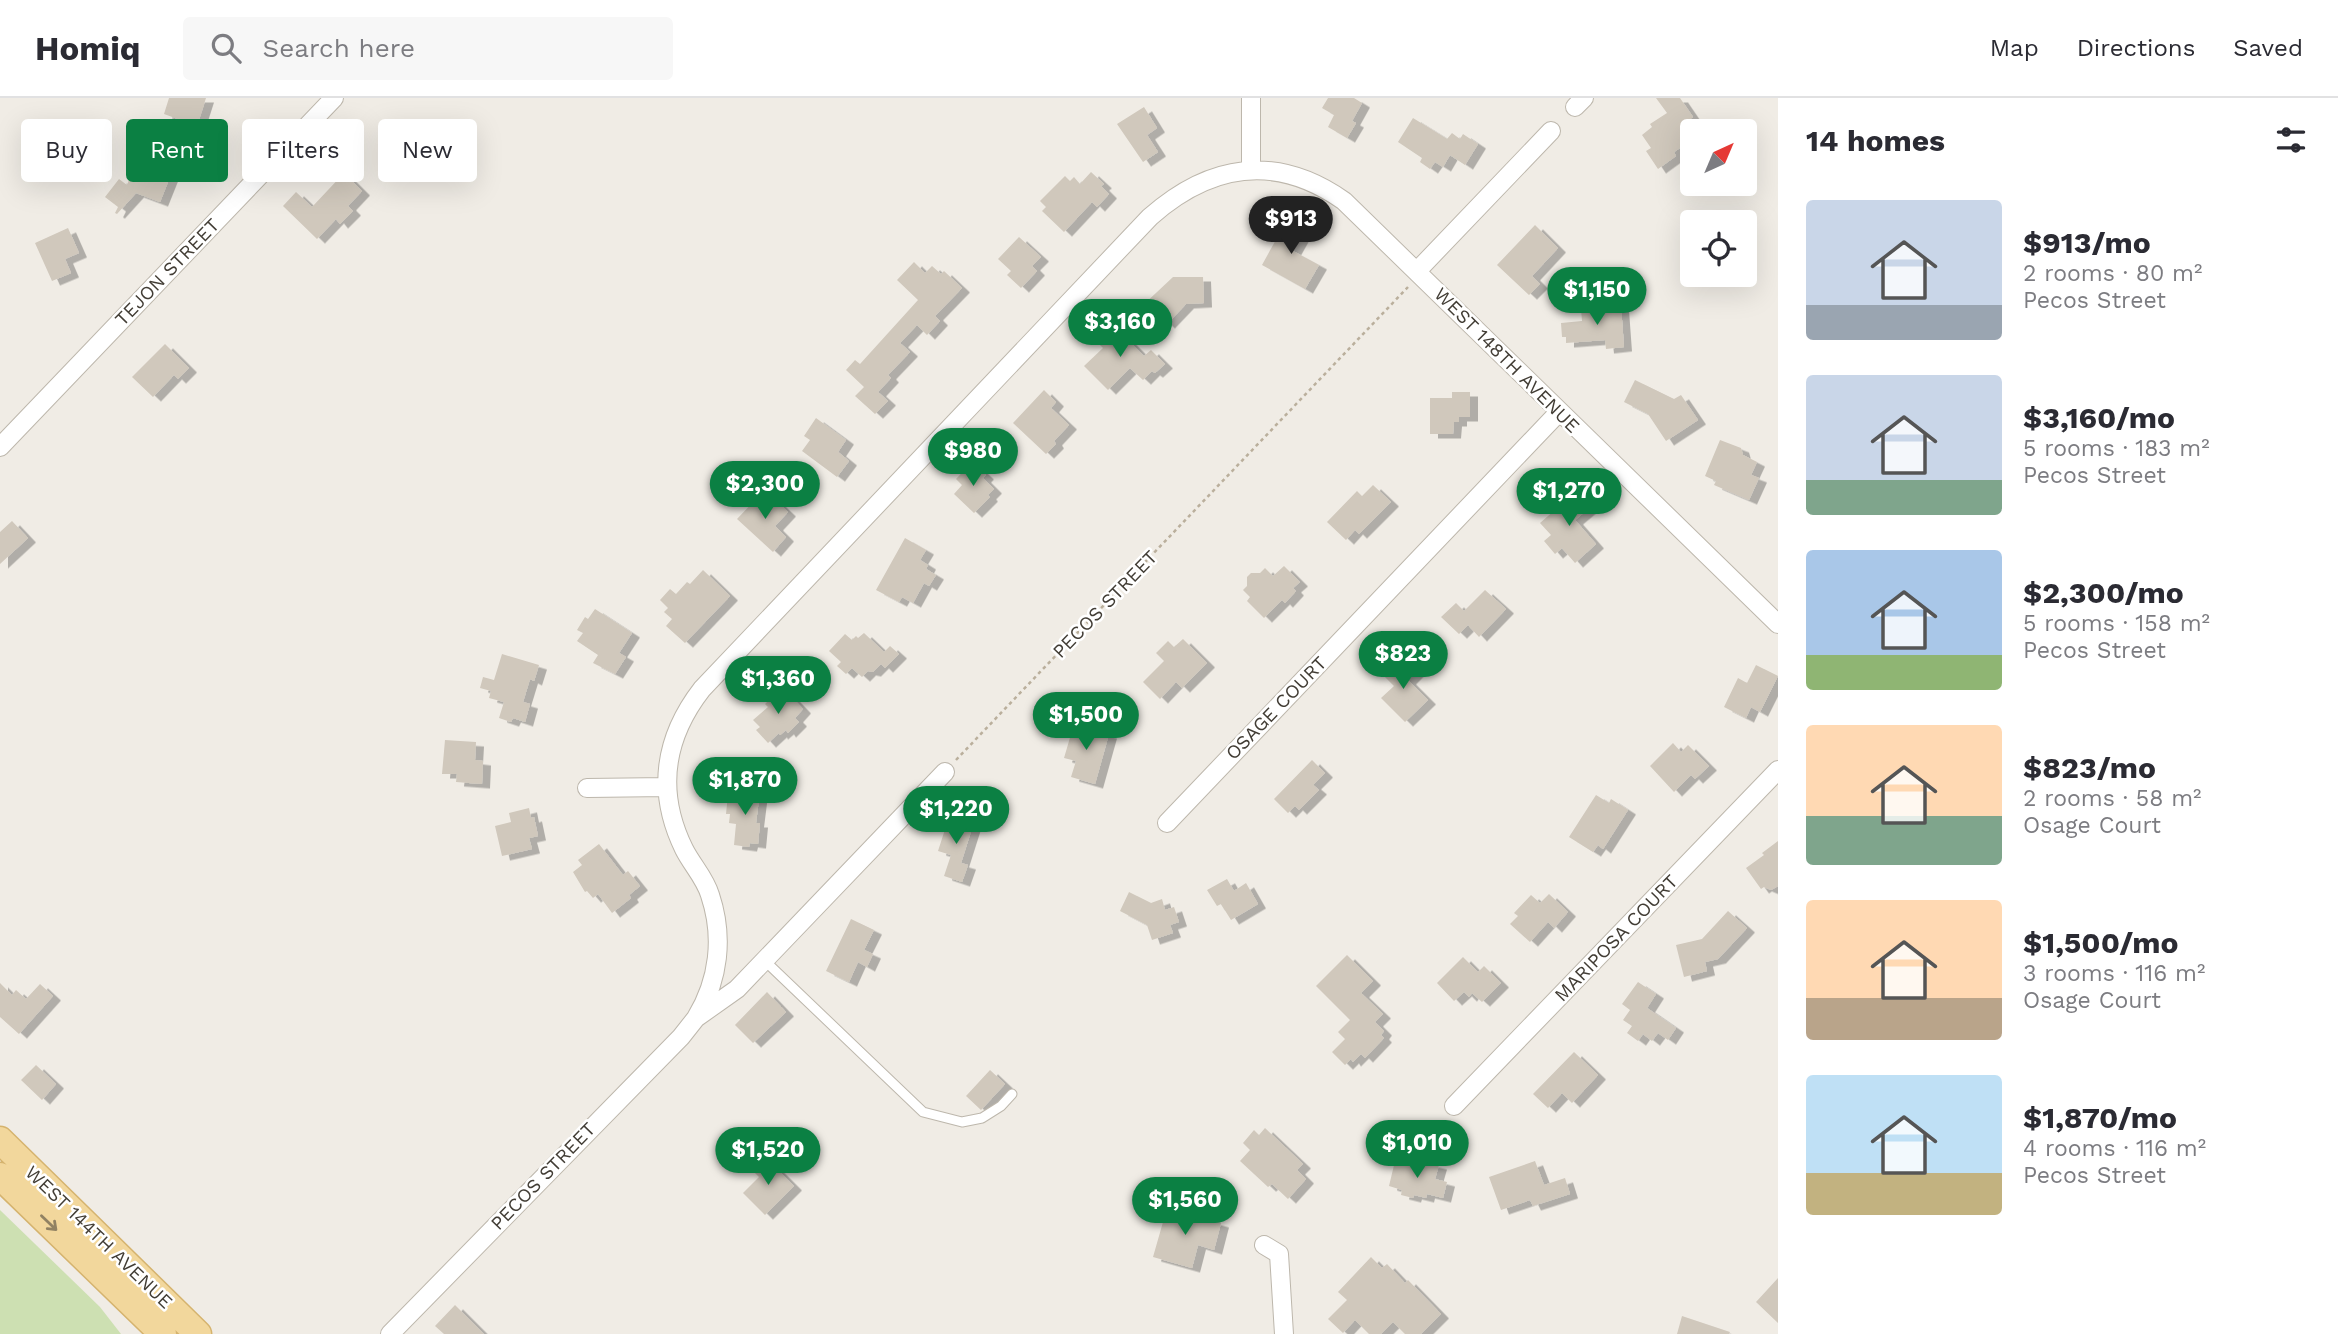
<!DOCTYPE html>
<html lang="en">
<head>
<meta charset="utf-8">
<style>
	body { margin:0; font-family:"Work Sans",sans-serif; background:#f7f7f7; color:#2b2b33; height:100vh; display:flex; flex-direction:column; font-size:26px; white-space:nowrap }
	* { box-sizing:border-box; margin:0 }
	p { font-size:23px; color:#7c7c81 }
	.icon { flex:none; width:38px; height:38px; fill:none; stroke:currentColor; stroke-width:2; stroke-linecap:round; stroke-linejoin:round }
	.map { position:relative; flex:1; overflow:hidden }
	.drawer { display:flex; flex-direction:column; background:#fff; width:560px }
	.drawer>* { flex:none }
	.guide { position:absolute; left:21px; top:21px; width:665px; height:63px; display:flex; gap:14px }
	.needle { width:46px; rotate:44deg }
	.fabs { position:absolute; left:1680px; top:21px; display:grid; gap:14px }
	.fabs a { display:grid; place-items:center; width:77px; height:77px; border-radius:7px; background:#fff; box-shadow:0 7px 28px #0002; font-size:35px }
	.price { position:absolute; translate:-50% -60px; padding:0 16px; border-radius:24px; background:#0b8043; color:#fff; font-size:23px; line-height:46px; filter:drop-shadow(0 2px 4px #0008) }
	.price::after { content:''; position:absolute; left:50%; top:42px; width:21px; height:16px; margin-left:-10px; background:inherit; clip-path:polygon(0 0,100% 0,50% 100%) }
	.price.selected { background:#222; color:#fff }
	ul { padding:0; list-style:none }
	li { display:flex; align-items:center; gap:21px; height:175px; padding:0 28px }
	li span { display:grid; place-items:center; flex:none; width:196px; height:140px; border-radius:7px; color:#555 }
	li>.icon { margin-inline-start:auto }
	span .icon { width:84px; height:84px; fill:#fffc; stroke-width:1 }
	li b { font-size:30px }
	h2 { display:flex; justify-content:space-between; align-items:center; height:84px; padding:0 28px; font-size:30px }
	.tag { padding:0 24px; border-radius:7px; background:#fff; box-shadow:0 7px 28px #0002; font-size:24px; line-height:63px }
	.tag.selected { background:#0b8043; color:#fff }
	header { display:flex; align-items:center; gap:42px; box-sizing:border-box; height:98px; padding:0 35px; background:#fff; border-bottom:2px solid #e1e1e2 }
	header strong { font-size:33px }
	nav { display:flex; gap:38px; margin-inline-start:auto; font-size:24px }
	.search { width:490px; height:63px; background:#f7f7f7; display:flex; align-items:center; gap:18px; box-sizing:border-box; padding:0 24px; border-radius:7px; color:#7c7c81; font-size:26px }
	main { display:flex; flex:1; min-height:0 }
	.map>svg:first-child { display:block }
</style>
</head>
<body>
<header>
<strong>Homiq</strong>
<div class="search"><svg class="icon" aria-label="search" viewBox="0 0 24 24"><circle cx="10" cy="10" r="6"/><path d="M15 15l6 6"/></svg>Search here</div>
<nav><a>Map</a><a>Directions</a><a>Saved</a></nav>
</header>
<main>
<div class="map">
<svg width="1778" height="1236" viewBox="0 0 1778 1236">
	<defs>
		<filter id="shadow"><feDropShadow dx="8" dy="4.5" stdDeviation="0" flood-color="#0004"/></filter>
	</defs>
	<rect width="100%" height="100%" fill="#f0ece5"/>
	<path fill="#cde0b2" d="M0,1112L100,1209L121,1236H0Z"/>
	<path fill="#d0c8bc" filter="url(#shadow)" d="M169,0H206L197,28L164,16Z
		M1328,0H1354L1362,5L1352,23L1356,25L1347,40L1328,29L1334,17L1322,10Z
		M1656,0H1680L1693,19L1684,25L1692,38V42L1674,54L1676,58L1658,71L1646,53L1651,50L1642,37L1652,29L1650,26L1667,15Z
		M1144,9L1157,30L1147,37L1158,54L1143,64L1117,26Z
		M1413,20L1447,41L1452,35L1460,41L1463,36L1478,46L1465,67L1450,57L1443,69L1435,64L1430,71L1420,64L1422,60L1398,44Z
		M141,50L176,64L160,104L136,95L117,116L115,115L118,109L105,99L119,81L127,87Z
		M1091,74L1104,86L1101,88L1109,96L1097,109L1092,104L1064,134L1042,113L1046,109L1040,103L1065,78L1070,83L1074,79L1080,86Z
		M344,75L362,93L348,108L353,113L340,126L336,121L317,141L283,108L296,94L312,109Z
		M1289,118L1307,128L1293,153L1319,167L1305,191L1262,167Z
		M1535,127L1558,150L1532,178L1540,186L1529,197L1497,167Z
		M68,130L79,155L65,161L71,175L52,183L35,145Z
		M1019,139L1041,159L1032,168L1037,173L1021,190L1007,177L1011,173L998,161Z
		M914,164L925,175L932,168L941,176L944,173L962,190L935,218L940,223L927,237L917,227L900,245L910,254L888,277L891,280L878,294L888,303L875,316L855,298L864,289L846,272L855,262L860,266L918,202L897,182Z
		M1173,179H1203L1204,205L1186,206L1167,226L1161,220L1157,224L1141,209Z
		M1621,208L1624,249L1606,251L1605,242L1566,245V239H1562L1561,225L1582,223L1581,211Z
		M1112,226L1144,258L1151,252L1165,266L1155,275L1152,273L1143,282L1130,270L1108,292L1084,268L1103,250L1095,242Z
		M165,246L189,270L178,281L174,277L153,299L132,279Z
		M1635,282L1674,301L1681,297L1698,322L1666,343L1648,316L1624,304Z
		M1044,292L1056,304L1051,310L1069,327L1054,343L1056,346L1046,356L1013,325Z
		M1452,294H1470V319H1459V324H1454L1453,336H1430V300H1452Z
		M816,320L846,342L838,354L849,363L837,379L802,353L810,342L804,338Z
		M1720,342L1741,350L1743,357L1757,364L1751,377L1759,380L1749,402L1714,387L1716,383L1705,378Z
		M972,364L986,377L983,380L994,391L988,397L990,399L974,415L954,396L962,387L956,381Z
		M1373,387L1391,404L1359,436L1355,432L1346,442L1327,424L1357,393L1362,398Z
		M1579,391L1593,407L1575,422L1596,446L1575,465L1562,450L1555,456L1544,443L1551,437L1540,425Z
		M769,396L788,414L775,428L786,439L773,454L737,421L757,400L761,404Z
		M12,423L28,440L0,466V434Z
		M905,440L926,452L920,462L928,467L926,471L936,477L929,488L924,485L913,505L902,499L899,504L876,492Z
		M1284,468L1300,484L1293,490L1296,493L1285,505L1282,502L1264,520L1247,503L1250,499L1243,492L1247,488V479L1251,475H1260L1265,470L1273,478Z
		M703,472L730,498L685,545L666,528L672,521L664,514L668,510L660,502L670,491L676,496L687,484L690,486Z
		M1485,492L1506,511L1479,539L1468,527L1459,536L1441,519L1456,505L1464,513Z
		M595,511L632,535L619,555L626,559L615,576L593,565L598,557L577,543L583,535L577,532L585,519L588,521Z
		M864,535L884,554L890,548L899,556L885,570L881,566L873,574L868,573L862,579L852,570L846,576L837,568L841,564L829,553L845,536L852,542L856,538L858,540Z
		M1183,541L1207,565L1182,590L1176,584L1160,601L1143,584L1164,563L1156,555L1168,543L1174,549Z
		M502,556L539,567L534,583L530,581L523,604L530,606L525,624L513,620L511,624L499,620L504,604L489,600L491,593L480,590L483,579L494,582Z
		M1401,559L1416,574L1408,582L1428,602L1405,624L1381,600L1394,588L1383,577Z
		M1756,567L1778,578L1760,614L1751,609L1746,620L1724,609L1738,580L1747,585Z
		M785,592L803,611L795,620L799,624L788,635L786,632L780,637L779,635L768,645L756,632L760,629L753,622L768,609L765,606L775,596L778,599Z
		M1074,626L1109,636L1095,686L1071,679L1076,663L1064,660Z
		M445,642L476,644L475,662L483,663L482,686L456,684L457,676H442Z
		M1673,645L1681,654L1688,647L1709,668L1695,681L1691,677L1674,694L1650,668Z
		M1312,662L1325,675L1313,687L1319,692L1299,712L1295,708L1288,715L1274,701Z
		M743,691L760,693L756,725H760L758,746L750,745L749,749L734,747L736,726L729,725L730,716H726L728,696L742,698Z
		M1596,697L1609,705L1611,701L1628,712L1603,751L1598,747L1593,754L1569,739Z
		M529,710L531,720L534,719L538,738L529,740L532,751L502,758L495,728L511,724L509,715Z
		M950,716L974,724L961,765L968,767L962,784L944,778L951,757L938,753Z
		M1778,743V788L1771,792L1764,789L1761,791L1746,770L1764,757L1762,755Z
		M599,746L623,777L628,773L640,788L629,797L631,800L612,815L598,796L593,800L587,793L585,794L573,774L582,767L578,762Z
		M1227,781L1234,793L1246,785L1258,806L1231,822L1221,806L1217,808L1207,792Z
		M1129,794L1151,805L1162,801L1165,812L1174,809L1179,824L1170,827L1173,835L1152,842L1147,827L1120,813Z
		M1549,796L1568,814L1554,830L1548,824L1530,844L1510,826L1518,818L1514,815L1531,797L1540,805Z
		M1728,813L1747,830L1718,861L1705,864L1707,873L1684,879L1676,847L1702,841Z
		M851,821L874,832L864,852L873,856L867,869L858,864L849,884L826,873Z
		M1347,857L1373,883L1361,895L1383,916L1375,924L1384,933L1381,937L1384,940L1365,960L1361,956L1353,964L1351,961L1345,967L1332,954L1345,941L1338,934L1350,922L1316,888Z
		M1463,859L1478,874L1484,868L1501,885L1482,904L1472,895L1469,899L1464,894L1454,903L1437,885Z
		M1638,884L1656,896L1647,910L1676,930L1668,942L1658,935L1652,943L1643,936L1638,943L1627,935L1632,928L1623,922L1630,912L1622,906Z
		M0,885L12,897L16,892L26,901L40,886L53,898L19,936L0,919Z
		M767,894L786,914L753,945L735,927Z
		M1574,954L1598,977L1572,1005L1562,995L1548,1010L1533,996Z
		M36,967L56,986L42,1002L21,982Z
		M990,972L1005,986L981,1012L966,998Z
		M1265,1030L1303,1066L1297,1072L1306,1081L1288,1101L1272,1086L1268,1089L1240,1063L1250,1052L1243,1045L1254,1032L1259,1037Z
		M765,1059L794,1088L765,1117L743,1095L759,1079L752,1072Z
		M1395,1063L1421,1067L1422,1063L1439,1067L1435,1081L1447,1084L1443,1100L1427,1096L1426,1100L1414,1097L1413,1100L1401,1097L1402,1092L1389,1088Z
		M1535,1063L1544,1087L1565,1080L1570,1096L1533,1108L1530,1102L1501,1112L1489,1079Z
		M1167,1110L1221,1125L1214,1152L1198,1147L1192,1170L1153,1159Z
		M1371,1159L1382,1170L1387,1166L1405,1185L1408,1182L1441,1216L1421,1236H1405L1393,1224L1381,1236H1369L1355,1222L1343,1235L1328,1221L1347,1202L1338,1194Z
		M1778,1180V1225L1756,1204Z
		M455,1207L484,1236H444L435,1228Z
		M1682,1218L1730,1234L1729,1236H1677Z"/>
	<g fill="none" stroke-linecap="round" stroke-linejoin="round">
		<defs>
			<path id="service" d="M764,862L923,1014L962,1024L982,1020L1001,1008L1012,996"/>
			<path id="minor" d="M1575,9L1584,0
				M1251,71V0
				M1417,173L1551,33
				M0,349L334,0
				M587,690L667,689
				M1167,725L1559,314
				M696,920C719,882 724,839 710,797C705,780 692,767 684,751C656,694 664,640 702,591L1150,119C1210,66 1276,55 1344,103L1778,526
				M1454,1008L1778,672
				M1264,1147L1279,1156L1284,1236
				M390,1236L681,939L696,920L737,891L945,674"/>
			<path id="primary" d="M0,1042L198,1236
				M0,1078L163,1236"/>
		</defs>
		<use href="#service" stroke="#bdb7ac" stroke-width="11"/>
		<use href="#minor" stroke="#bdb7ac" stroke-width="20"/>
		<use href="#primary" stroke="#d5b36e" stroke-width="29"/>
		<path stroke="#baaf9c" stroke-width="2.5" stroke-dasharray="3.5 3.5" stroke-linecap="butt" d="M956,662L1408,189"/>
		<use href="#service" stroke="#fff" stroke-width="9"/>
		<use href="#minor" stroke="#fff" stroke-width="18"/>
		<use href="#primary" stroke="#f2d79c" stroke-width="26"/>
	</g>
	<defs><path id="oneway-shaft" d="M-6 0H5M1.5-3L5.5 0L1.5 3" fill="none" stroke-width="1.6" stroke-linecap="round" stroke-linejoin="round" transform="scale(1.75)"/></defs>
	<use stroke="#918263" href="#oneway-shaft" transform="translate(49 1125) rotate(44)"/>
	<g text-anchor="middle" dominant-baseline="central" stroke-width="5" stroke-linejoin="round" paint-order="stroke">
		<g font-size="19" fill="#423d35" stroke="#fff">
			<text transform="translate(167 174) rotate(-46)">TEJON STREET</text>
			<text transform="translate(1507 262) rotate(45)">WEST 148TH AVENUE</text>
			<text transform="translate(1105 506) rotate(-46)">PECOS STREET</text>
			<text transform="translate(1276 610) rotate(-46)">OSAGE COURT</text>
			<text transform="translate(1616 840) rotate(-46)">MARIPOSA COURT</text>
			<text transform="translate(543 1078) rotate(-46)">PECOS STREET</text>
			<text transform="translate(99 1139) rotate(44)">WEST 144TH AVENUE</text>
		</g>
	</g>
</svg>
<div class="fabs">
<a><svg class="needle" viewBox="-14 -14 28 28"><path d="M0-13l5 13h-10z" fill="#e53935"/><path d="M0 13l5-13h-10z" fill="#7c7c81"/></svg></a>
<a><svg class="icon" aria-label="locate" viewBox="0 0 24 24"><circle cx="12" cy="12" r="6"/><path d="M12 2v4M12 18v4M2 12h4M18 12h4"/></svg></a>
</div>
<b class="price selected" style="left:1291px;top:158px">$913</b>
<b class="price" style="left:1597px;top:229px">$1,150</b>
<b class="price" style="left:1120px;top:261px">$3,160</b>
<b class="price" style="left:973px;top:390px">$980</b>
<b class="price" style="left:765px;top:423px">$2,300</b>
<b class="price" style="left:1569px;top:430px">$1,270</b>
<b class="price" style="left:1403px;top:593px">$823</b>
<b class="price" style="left:778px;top:618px">$1,360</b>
<b class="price" style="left:1086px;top:654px">$1,500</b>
<b class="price" style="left:745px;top:719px">$1,870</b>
<b class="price" style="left:956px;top:748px">$1,220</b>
<b class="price" style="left:1417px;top:1082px">$1,010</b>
<b class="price" style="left:768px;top:1089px">$1,520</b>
<b class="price" style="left:1185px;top:1139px">$1,560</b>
<div class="guide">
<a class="tag">Buy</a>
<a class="tag selected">Rent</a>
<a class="tag">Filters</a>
<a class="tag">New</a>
</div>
</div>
<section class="drawer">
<h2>14 homes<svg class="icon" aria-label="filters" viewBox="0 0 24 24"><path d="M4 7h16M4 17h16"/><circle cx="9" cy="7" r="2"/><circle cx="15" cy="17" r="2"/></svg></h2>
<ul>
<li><span style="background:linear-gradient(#c9d6e8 75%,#9aa5b1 0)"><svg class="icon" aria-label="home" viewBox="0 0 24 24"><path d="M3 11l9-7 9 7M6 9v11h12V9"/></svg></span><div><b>$913/mo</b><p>2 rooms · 80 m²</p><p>Pecos Street</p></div></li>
<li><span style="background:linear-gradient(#c9d6e8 75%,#7fa58c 0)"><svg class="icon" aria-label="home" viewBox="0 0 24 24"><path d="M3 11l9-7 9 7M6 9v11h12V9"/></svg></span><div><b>$3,160/mo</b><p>5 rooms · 183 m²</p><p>Pecos Street</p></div></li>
<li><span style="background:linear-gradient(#a9c7e8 75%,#8fb573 0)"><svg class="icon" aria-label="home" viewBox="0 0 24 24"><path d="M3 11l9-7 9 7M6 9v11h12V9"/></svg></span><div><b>$2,300/mo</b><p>5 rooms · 158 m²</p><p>Pecos Street</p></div></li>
<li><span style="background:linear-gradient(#ffd9b3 65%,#7fa58c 0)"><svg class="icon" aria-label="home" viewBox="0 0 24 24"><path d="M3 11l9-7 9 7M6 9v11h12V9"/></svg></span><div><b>$823/mo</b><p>2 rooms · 58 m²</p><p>Osage Court</p></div></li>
<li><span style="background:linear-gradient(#ffd9b3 70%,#b9a48a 0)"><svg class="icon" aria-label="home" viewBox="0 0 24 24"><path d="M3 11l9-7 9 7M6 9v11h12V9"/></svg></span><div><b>$1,500/mo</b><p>3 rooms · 116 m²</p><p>Osage Court</p></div></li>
<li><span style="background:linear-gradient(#bfe0f5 70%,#c2b280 0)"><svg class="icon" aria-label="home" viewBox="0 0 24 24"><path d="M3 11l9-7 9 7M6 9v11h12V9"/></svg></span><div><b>$1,870/mo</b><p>4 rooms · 116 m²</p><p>Pecos Street</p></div></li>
</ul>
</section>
</main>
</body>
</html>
